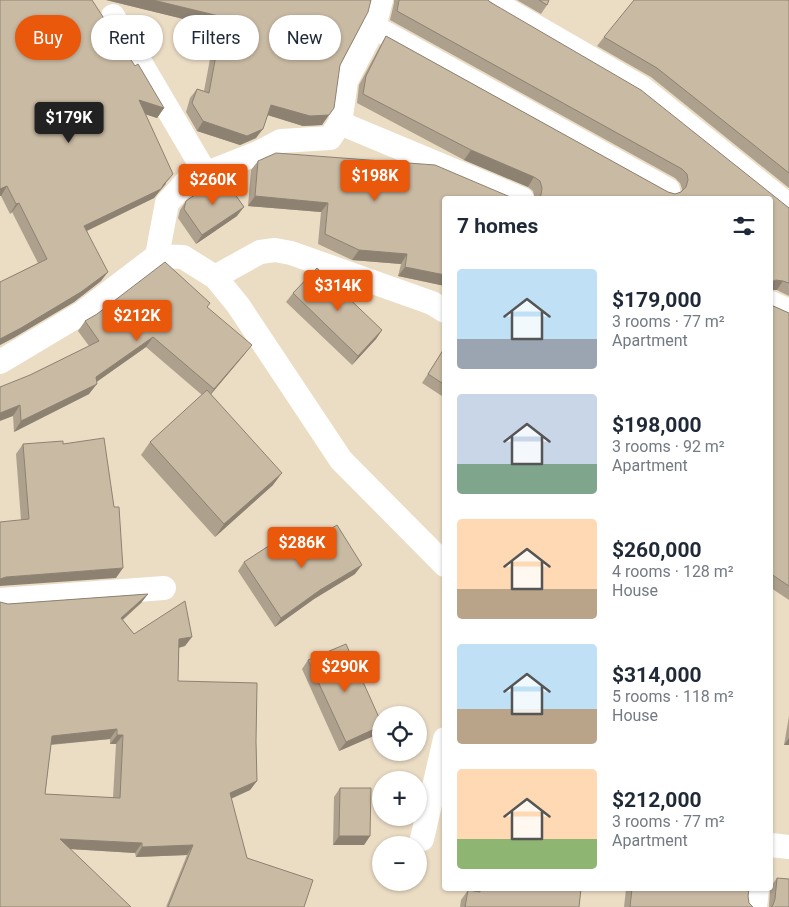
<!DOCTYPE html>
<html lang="en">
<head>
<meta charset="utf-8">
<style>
	body { margin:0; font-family:Roboto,sans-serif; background:#f2f2f3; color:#1f2937; height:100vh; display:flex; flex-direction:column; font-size:19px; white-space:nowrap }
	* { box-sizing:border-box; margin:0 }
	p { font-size:16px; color:#747a83 }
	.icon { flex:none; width:28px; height:28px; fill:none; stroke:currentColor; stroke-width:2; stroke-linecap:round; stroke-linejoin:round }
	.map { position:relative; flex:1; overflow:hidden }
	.drawer { position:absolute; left:442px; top:196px; width:331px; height:695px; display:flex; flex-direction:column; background:#fff; border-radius:5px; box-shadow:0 1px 4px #0004 }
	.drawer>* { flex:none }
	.guide { position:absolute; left:15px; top:15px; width:352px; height:45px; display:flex; gap:10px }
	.buttons { position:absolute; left:372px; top:706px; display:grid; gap:10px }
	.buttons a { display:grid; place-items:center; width:55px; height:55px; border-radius:50%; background:#fff; box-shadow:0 1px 4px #0004; font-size:25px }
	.price { position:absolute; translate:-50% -42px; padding:0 11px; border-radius:5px; background:#ea580c; color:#fff; font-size:16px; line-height:32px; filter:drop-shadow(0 1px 2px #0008) }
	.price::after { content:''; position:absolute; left:50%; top:30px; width:15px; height:11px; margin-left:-8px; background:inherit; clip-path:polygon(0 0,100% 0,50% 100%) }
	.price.on { background:#222; color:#fff }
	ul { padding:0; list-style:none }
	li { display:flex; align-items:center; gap:15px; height:125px; padding:0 15px }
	li span { display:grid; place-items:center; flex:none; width:140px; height:100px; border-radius:5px; color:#555 }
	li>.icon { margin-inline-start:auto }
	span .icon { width:60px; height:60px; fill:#fffc; stroke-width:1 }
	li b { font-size:21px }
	h2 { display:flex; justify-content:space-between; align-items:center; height:60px; padding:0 15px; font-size:21px }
	.tag { padding:0 18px; border-radius:22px; background:#fff; box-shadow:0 1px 4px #0004; font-size:18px; line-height:45px }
	.tag.on { background:#ea580c; color:#fff }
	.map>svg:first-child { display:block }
</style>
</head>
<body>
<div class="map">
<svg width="789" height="907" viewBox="0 0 789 907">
	<rect width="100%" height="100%" fill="#ebdcc4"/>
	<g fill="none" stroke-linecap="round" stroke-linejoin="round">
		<path stroke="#fff" stroke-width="24" d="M490,0L642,88L789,206
			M113,16L206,174
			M374,27L668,190
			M340,123L346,81L374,27L381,0
			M157,256L167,203L187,181L258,153L281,141L330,138L340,123L522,199
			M215,277L260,252L275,250L291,253L432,303L445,311
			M771,303L789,311
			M0,362L82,313L157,256L183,257L215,277L238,305L341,460L445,565
			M0,600L164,588
			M422,839L445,739
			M771,845L789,847
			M755,907L757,889"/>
	</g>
	<path fill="#ada08c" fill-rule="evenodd" d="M0,0L135,66L164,108L157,118L145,114L166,184L154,198L87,231L101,281L74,302L15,337L0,345V282L38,263L12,212L10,214L1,196H0Z
		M106,0H371L340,65L322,125L303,126L268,115L256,138L240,145L197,131L186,112L190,98L197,89L204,91L216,27Z
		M394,0H488L789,208V296L777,290L771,199H535L533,191L528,187L464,160L357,103L359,85L380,46L386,36L668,192L675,194L681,193L682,189L680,183L675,178L390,20L394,3Z
		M517,0H549L547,5L541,14Z
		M789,0V188L651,77L597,46L604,37Z
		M258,161L445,199V286L398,276L401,264L352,260L318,244L321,212L248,206L251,170Z
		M186,201L237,216L196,244L178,218L180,210Z
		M293,293L382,330L376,339L352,365L286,302Z
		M771,305L789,313V600L771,588Z
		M207,307L244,355L211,394L273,485L215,537L141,455L150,442L202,395L146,347L96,382L89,394L14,432L13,416L30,375L89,346L78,331L85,321Z
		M445,347V398L422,383Z
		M23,444H63L116,578L21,520L16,454Z
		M294,551L355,574L314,599L275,627L238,571L244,562Z
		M148,594L141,603L123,620L134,634L185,646L179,648L178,681L256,742L257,781L250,790L231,799L247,858L304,907H166L187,855L136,857L135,853L71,849L0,907L8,604ZM110,739V744H116L113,798L45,794L51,745Z
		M308,660L381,722V728L376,735L339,751L302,669Z
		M789,716V745H784Z
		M340,788L370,836L364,845H333L334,797Z
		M777,878L789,907H769L770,889H771V886Z
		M475,889H581L579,907H460L461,900L468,890L475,891Z
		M626,889H749L748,896L749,903L753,907H624Z"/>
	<path fill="#8d8272" d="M106,0H153L223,17L216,27Z
		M139,100L164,108L157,118L132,110Z
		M271,105L329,115L322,125L303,126L264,114Z
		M203,121L263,129L256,138L240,145L197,131Z
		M471,150L534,177L528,187L464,160Z
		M173,174L154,198L78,235L84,226L164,184Z
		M7,186L1,196H0V189Z
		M255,196L328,203L321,212L248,206Z
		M19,203L12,212L10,214L16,204Z
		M244,207L237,216L196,244L202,235Z
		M359,250L407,254L401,264L352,260Z
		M405,267L445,275V286L398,276Z
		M108,272L101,281L74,302L15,337L0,345V339Z
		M776,280L783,281L777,290H771V282Z
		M382,330L376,339L352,365L358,356Z
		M153,337L146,347L88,388L96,377Z
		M252,345L244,355L207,399L214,389Z
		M97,384L89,394L14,432L21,421Z
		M20,405L13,416L0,421V413Z
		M282,473L273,485L215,537L224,524Z
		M362,565L355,574L314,599L275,627L281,618L320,590Z
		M123,568L116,578L0,586V579L6,577Z
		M148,594L141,603L114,627L121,618Z
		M192,637L185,646L172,649L179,639Z
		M381,726V728L376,735L339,751L346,742Z
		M117,729L110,739L45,745L52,736Z
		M117,735H123L116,744H110Z
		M789,738V745H784Z
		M257,781L250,790L223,802L230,793Z
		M339,836H370L364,845H333Z
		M60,839L142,843L135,853L53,848Z
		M193,845L187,855L136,857L142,847Z"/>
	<path fill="#c9baa3" stroke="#8d8272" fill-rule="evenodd" d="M0,0H92L135,66L138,64L164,108L139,100L173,174L164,184L161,189L84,226L108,272L81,292L21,328L0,339V282L47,259L19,203L16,204L7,186L0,189Z
		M153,0H371L368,12L340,65L334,108L329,115L310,116L271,105L263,129L247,136L203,121L192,103L197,89L209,93L223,17Z
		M399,0H488L490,2L641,90L789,208V283L783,281L776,280L771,282V199H538L541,195L542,188L540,181L534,177L471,150L363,94L366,76L386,36L668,192L675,194L681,192L686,187L688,180L687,174L682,169L397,11Z
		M539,0H549L547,5Z
		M634,0H789V173L657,68L604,37Z
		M276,153L435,165L515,199H445V275L405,267L407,254L359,250L325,234L328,203L255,196L258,161Z
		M222,176L244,207L202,235L184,209L186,201Z
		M165,262L210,303L207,307L252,345L214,389L153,337L96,377L97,384L21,421L20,405L0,413V387L30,375L99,341L85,321L97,314Z
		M317,268L382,330L358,356L293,293Z
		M771,305L789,313V586L771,574Z
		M445,347V385L428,374Z
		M207,390L282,473L224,524L150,442Z
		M104,438L114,507H119L123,568L6,577L0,579V522L29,519L23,444L63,441V444Z
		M337,525L362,565L320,590L281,618L244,562L284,536L294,551Z
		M148,594L121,618L134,634L185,601L192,637L179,639L178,681L257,683L256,742L257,781L230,793L247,858L313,880L304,907H168L193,845L142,847V843L60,839L131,907H0V602L8,604ZM117,729V735H123L120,798L45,794L52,736Z
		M346,644L381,722V726L346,742L308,660Z
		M340,788H371L370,836H339Z
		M777,878L789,879V907H771L773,905L775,899Z
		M480,889H581L579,907H465L468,890L480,892Z
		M632,889H749L748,896L749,903L753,907H630Z"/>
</svg>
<div class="buttons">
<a><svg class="icon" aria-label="locate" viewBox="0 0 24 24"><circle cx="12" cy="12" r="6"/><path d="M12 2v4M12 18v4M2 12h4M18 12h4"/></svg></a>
<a>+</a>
<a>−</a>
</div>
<b class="price on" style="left:69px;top:144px">$179K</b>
<b class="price" style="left:375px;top:202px">$198K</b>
<b class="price" style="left:213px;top:206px">$260K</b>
<b class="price" style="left:338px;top:312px">$314K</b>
<b class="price" style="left:137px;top:342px">$212K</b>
<b class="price" style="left:302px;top:569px">$286K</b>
<b class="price" style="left:345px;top:693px">$290K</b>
<div class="guide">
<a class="tag on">Buy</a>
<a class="tag">Rent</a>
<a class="tag">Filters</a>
<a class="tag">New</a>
</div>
<section class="drawer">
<h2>7 homes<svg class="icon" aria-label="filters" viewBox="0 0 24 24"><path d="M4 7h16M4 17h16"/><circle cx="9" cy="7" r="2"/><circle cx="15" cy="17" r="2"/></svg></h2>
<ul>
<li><span style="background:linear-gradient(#bfe0f5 70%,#9aa5b1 0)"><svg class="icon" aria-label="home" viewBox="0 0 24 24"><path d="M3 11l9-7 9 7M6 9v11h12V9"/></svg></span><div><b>$179,000</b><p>3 rooms · 77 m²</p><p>Apartment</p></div></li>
<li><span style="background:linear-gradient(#c9d6e8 70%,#7fa58c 0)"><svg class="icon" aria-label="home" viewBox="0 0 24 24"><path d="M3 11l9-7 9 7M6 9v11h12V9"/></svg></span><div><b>$198,000</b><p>3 rooms · 92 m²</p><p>Apartment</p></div></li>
<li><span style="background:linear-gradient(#ffd9b3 70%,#b9a48a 0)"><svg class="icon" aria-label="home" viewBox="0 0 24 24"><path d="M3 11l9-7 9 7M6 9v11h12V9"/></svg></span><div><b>$260,000</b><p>4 rooms · 128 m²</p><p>House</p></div></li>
<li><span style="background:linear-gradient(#bfe0f5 65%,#b9a48a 0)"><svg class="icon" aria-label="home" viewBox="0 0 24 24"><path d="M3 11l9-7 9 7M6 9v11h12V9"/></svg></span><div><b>$314,000</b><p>5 rooms · 118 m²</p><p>House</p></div></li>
<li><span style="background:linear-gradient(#ffd9b3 70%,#8fb573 0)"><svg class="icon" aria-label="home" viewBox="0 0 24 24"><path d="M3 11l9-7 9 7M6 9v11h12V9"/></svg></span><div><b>$212,000</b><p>3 rooms · 77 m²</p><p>Apartment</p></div></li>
</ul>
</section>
</div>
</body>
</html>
